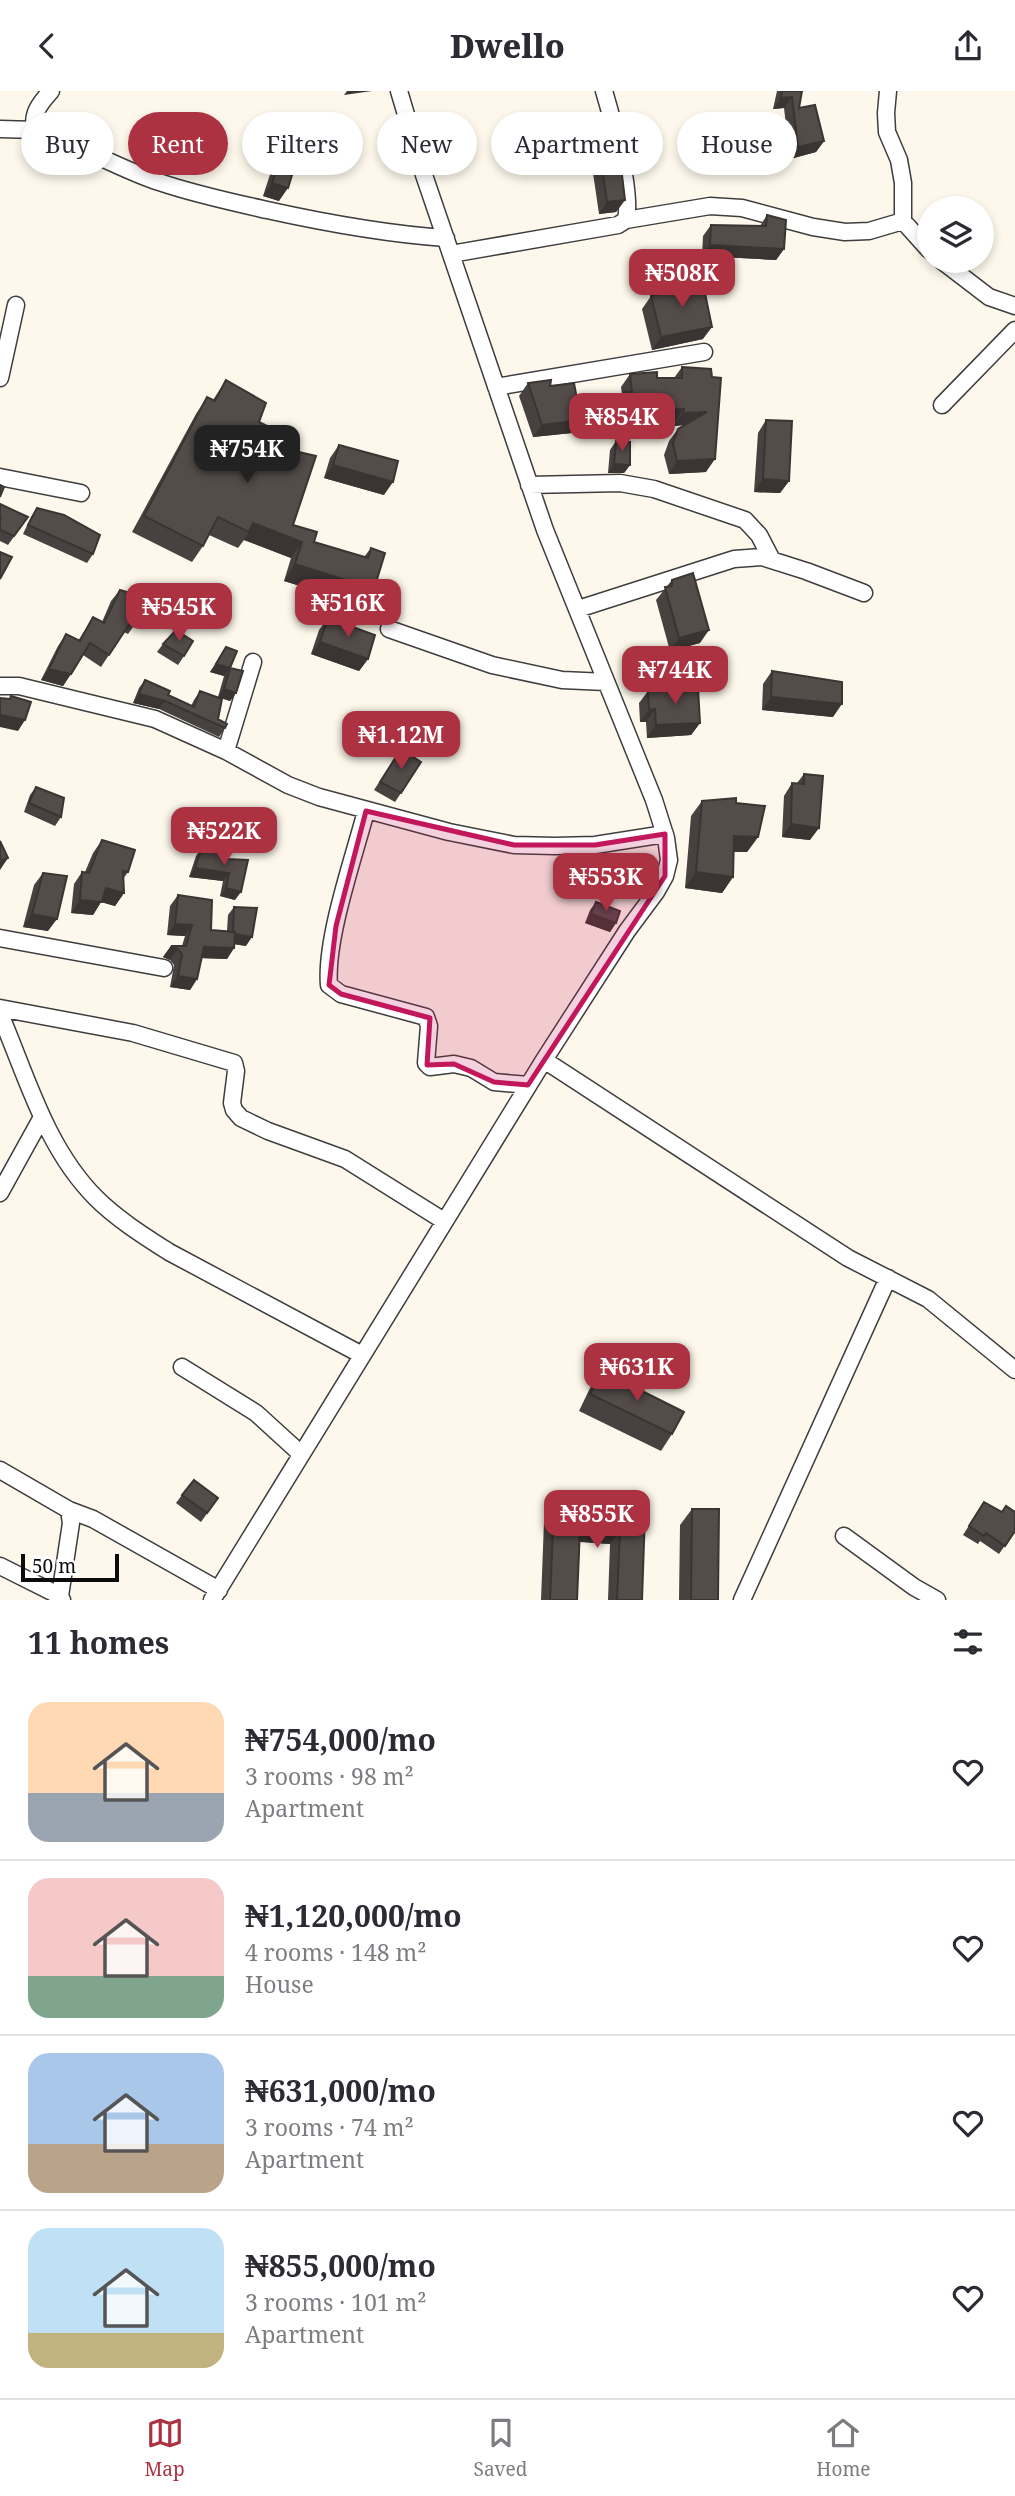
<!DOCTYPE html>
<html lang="en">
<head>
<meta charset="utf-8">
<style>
	body { margin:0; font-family:"Noto Serif",serif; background:#f7f7f7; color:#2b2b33; height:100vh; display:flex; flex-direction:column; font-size:26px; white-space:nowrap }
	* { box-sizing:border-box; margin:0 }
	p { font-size:23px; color:#7c7c81 }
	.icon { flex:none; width:38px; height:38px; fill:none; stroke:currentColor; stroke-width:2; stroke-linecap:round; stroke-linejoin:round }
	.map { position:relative; height:1509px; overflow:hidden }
	.drawer { display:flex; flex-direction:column; background:#fff; flex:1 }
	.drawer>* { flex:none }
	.top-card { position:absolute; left:21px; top:21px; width:973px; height:63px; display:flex; gap:14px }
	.controls { position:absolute; left:917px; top:105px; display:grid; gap:14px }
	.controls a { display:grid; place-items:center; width:77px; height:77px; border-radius:50%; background:#fff; box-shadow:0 4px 10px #0003; font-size:35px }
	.scale { position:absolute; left:21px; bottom:18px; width:98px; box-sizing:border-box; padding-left:7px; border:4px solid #0b0b0b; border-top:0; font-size:19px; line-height:24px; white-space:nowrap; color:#0b0b0b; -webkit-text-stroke:5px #fff; paint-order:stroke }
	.price { position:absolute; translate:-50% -60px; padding:0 16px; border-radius:14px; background:#ac3242; color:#fff; font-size:23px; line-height:46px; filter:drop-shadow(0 2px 4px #0008) }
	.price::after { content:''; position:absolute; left:50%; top:42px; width:21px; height:16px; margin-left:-10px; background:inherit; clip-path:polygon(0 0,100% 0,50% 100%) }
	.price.selected { background:#222; color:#fff }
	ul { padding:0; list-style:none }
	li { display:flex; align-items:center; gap:21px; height:175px; padding:0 28px }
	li+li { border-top:2px solid #e1e1e2 }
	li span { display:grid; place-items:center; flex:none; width:196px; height:140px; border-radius:21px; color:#555 }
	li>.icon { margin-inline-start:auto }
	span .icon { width:84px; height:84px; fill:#fffc; stroke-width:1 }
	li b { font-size:30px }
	h2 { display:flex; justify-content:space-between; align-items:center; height:84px; padding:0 28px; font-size:30px }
	.pill { padding:0 24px; border-radius:32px; background:#fff; box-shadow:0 4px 10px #0003; font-size:24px; line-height:63px }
	.pill.selected { background:#ac3242; color:#fff }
	header { display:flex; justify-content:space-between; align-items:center; height:91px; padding:0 28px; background:#fff; font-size:32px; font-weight:800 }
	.dock { display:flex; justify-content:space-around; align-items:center; height:98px; border-top:2px solid #e1e1e2; background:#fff; font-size:19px; color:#7c7c81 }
	.dock a { display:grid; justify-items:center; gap:4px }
	.dock .selected { color:#ac3242 }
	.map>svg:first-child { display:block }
</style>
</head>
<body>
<header><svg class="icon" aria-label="back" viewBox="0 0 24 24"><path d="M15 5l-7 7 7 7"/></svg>Dwello<svg class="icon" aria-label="share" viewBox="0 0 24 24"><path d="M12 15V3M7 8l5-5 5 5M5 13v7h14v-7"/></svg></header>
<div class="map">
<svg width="1015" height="1509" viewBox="0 0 1015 1509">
	<rect width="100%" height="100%" fill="#fdf8eb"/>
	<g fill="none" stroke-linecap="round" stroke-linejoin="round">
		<defs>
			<path id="street" d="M51,0C39,13 26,29 41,46C49,55 73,56 85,60C110,70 134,83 159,91C194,103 231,111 267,119C326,132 385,143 446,147
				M888,0L886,22L887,41L899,69L903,92V130
				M0,38L36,39
				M626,129L710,115L742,117L813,136L845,141L869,140L903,130L929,159
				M451,163L618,134L626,129C632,101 613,30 604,0
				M942,170L989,206L1015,215
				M0,287L16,214
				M496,296L704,261
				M942,314L1015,239
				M0,386L81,402
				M529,394L620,392L654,398L745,429L759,444L772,469
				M578,518L734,468L762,466L806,480L864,502
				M389,538L492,574L562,589L606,591
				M0,595H19L155,628L226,660L288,694L319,706L449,741L514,754L555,755L595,754L665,743
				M226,660L253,571
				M366,720C354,766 325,848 329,894L341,903L426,926L429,935L426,972L430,976L454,973L471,977L494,991L528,994
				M0,847L164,877
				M0,917L133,942L234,972L236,980L232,1012L234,1019L241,1027L268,1040L345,1068L444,1130
				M0,923C27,986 46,1057 96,1107C117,1128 144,1145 169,1161L362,1264
				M544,969L848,1167L928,1208L1015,1279
				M0,1102L42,1026
				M182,1276L256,1322L301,1363
				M0,1379L69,1419L71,1432L60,1505L62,1509
				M69,1419L93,1428L219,1499
				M844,1445L914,1496L937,1509
				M0,1475L60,1505
				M212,1509L544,969L627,840L656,801L665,785L669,769L666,747L654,709L545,439L424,84L399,0
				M742,1509L888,1187"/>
		</defs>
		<use href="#street" stroke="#3e3e3e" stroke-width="19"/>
		<use href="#street" stroke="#fff" stroke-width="16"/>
	</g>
	<path fill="#47413f" d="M777,0H802L799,17L824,50L816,61L790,68L784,17L773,18Z
		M600,36L625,109L616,121L599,123L592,75L597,69L592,48Z
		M287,47L279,110L263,105L278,59Z
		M767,124L784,158L776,169L702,165L703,145L711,134L760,135Z
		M677,193L703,248L652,259L642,218L651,205L673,200Z
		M682,276L706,381L669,383L664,364L669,350L678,338L683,334L674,335L675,330L655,331L652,337L625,339L624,327L616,328L615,314L622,304L621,296L630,283L657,287H674Z
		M226,289L259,331L286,358L293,434L314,451L364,466L371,457L362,514L284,490L291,467L244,449L238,457L209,444L203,455L192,471L132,441L196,323L207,306L213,309Z
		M528,292L550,295L572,342L533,346L519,305Z
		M766,329L789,390L780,402L754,401L758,342Z
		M616,350L630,374L624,382H608L610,359Z
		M339,354L384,404L324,387L330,367Z
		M0,413L28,426L8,454L0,450Z
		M37,417L93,463L87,472L23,443L31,426Z
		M672,489L700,552L670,560L656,509Z
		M120,499L136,532L128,543L124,541L101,576L83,564L63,595L41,589L58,555L66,543L78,550L93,526L102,531L111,510Z
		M328,527L368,568L359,580L311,563L319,539Z
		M163,553L184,565L178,574L157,561Z
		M226,556L236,602L230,610L218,606L224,585L210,581Z
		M772,580L833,626L762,619L763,593Z
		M145,589L168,604L191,615L194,609L200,600L225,637L219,646L159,618L133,612L139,597Z
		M648,600L700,632L691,644L647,647L646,631H640L639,612Z
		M401,658V702L395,711L374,699Z
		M804,683L810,749L782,746L784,705L792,692H797Z
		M36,696L61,726L55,735L24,721L30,704Z
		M702,710L736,712L758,746L747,761H734L733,786L722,802L685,797L691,725Z
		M102,749L128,781L123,788L124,802L115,815L101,811L93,824L71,822L74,793L82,781H85L93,762Z
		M202,756L227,768L235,809L220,805L223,790L189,786L196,765Z
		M43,782L48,840L23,836L34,794Z
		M178,804L211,839L227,840L228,824L234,816L246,855L234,853V857L227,868L202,867L197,888L190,899L170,896L174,874L170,869L163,866L171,855H182L185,845L167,844L170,815Z
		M596,811L616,832L610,841L585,832L590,819Z
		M602,1280L672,1343L661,1360L579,1320L590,1297Z
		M182,1404L218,1407L201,1431L176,1412Z
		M984,1411L1015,1440L999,1463L980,1450L978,1453L963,1444Z
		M597,1412L607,1421L645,1422L642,1509H608L610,1453L580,1451L577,1509H541L544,1431L554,1417L592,1419Z
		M692,1418L718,1509H679L680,1434Z"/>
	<path fill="#3a3533" d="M347,0H372L344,4Z
		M792,6L784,17L773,18L781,7Z
		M824,50L816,61L790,68L798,56Z
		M272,92L288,97L279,110L263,105Z
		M625,109L616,121L599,123L607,111Z
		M710,154L784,158L776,169L702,165Z
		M712,236L703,248L652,259L661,246Z
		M633,314L624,327L616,328L625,315Z
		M684,318L675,330L655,331L652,337L625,339L634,326L660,319Z
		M707,321L698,333L674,335L683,322Z
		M581,329L572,342L533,346L542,334Z
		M715,368L706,381L669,383L677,370Z
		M614,373L630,374L624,382H608Z
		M333,374L393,391L384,404L324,387Z
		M763,388L789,390L780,402L754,401Z
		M253,432L302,451L291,467L244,449L249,441Z
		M295,473L374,498L362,514L284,490Z
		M709,539L700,552L670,560L679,547Z
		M320,551L368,568L359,580L311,563Z
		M216,573L230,577L224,585L210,581Z
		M49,578L71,583L63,595L41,589Z
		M224,598L236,602L230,610L218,606Z
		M139,603L165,610L159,618L133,612Z
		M771,606L842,613L833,626L762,619Z
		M655,618L646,631H640L649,619Z
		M0,623L25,629L18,640L0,636Z
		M700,632L691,644L647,647L656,634Z
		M791,733L819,737L810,749L782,746Z
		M734,745L758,746L747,761L723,760Z
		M8,767L0,779V770Z
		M195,777L229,782L223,790L189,786Z
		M696,781L733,786L722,802L685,797Z
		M106,797L124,802L115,815L101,811L93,824L71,822L80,809Z
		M226,797L241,801L235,809L220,805Z
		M32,823L57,828L48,840L23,836Z
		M591,823L616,832L610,841L585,832Z
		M175,833L192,834L185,845L167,844Z
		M233,843L252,846L246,855L227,852Z
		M171,855L178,858L170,869L163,866Z
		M204,856L234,857L227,868L197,867Z
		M178,885L197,888L190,899L170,896Z
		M580,1437L620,1439L610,1453L571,1450Z"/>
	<path fill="#534c49" stroke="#3a3533" stroke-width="2" d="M782,0H802L799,17L815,14L824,50L798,56L792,6L781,7Z
		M613,33L619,59L625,109L607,111L600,64L606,63L600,36Z
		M287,47L302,52L288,97L272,92Z
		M767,124L786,129L784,158L710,154L711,134L766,135Z
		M702,188L712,236L661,246L651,205L679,198L677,193Z
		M682,276L711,278L712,286L721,287L715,368L677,370L673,352L678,338L707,321L683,322L684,318L660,319V324L634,326L633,314L625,315L624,301H632L630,283L657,281V287H682Z
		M226,289L266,312L259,331L291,347L286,358L316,365L293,434L317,441L314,451L368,467L371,457L385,462L374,498L295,473L302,451L253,432L249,441L218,426L203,455L144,425L207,306L215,310Z
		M551,289L550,295L574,292L581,329L542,334L528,292Z
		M766,329L792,330L789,390L763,388Z
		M616,350L630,351V374L614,373Z
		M339,354L398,370L393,391L333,374Z
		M0,394L4,396L0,406Z
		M0,413L28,426L14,445L0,439V428L1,427L0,426Z
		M37,417L64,424L100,444L93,463L28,434Z
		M0,461L12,466L0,488Z
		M693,482L709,539L679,547L665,496L672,495V489Z
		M120,499L147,507L136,532L132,529L109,564L90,552L71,583L49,578L66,543L80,550L93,526L104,532Z
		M328,527L375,544L368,568L320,551Z
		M176,539L193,550L184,565L163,553Z
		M226,556L237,560L230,577L216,573Z
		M230,577L243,580L236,602L224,598Z
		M772,580L842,591V613L771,606Z
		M145,589L170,600L168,604L194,616L200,600L222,608L218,628L227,633L225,637L165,610L139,603Z
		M698,597L700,632L656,634L655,618L649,619L648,600Z
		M11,605L31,611L25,629L0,624V607L10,608Z
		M401,658L421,671L401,702L380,691Z
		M804,683L823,685L819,737L791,733L792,692L804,693Z
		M36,696L64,707L61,726L29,712Z
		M736,707V712L765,715L758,746L734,745L733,786L696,781L702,710Z
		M102,749L135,759L128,781L123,780L124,802L106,797L102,811L80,809L82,781L89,782Z
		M0,750L8,767L0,770Z
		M202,756L229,761L227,768L248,769L241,801L226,797L229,782L195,777Z
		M43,782L67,785L57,828L32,823Z
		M178,804L212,809L211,839L235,841L234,857L204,856L197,888L178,885L182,863L178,858L171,855H186L192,834L175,833Z
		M596,811L620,820L616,832L591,823Z
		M234,816L257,817L252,846L235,843V841L233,840Z
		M602,1280L684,1321L672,1343L590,1303Z
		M194,1389L218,1407L207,1422L182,1404Z
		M984,1411L1002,1421L1006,1415L1015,1421V1440L1005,1455L986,1442L984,1445L969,1435Z
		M597,1412L608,1413L607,1421L645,1422L642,1509H617L620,1439L580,1437L577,1509H550L554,1417L596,1419Z
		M692,1418H719L718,1509H691Z"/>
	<path fill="#c2185b" fill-opacity="0.2" stroke="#c2185b" stroke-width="5" stroke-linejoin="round" d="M366,720L514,754H595L665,743V785L528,994L494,991L454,973L427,974L430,927L341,903L329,894L336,835Z"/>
</svg>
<div class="controls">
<a><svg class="icon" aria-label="layers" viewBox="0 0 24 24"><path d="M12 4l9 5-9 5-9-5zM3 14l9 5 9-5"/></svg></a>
</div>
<div class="scale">50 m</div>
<b class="price" style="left:682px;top:218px">₦508K</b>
<b class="price" style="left:622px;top:362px">₦854K</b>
<b class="price selected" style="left:247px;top:394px">₦754K</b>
<b class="price" style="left:348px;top:548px">₦516K</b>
<b class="price" style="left:179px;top:552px">₦545K</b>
<b class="price" style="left:675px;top:615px">₦744K</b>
<b class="price" style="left:401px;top:680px">₦1.12M</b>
<b class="price" style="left:224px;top:776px">₦522K</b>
<b class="price" style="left:606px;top:822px">₦553K</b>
<b class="price" style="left:637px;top:1312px">₦631K</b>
<b class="price" style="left:597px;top:1459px">₦855K</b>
<div class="top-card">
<a class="pill">Buy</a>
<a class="pill selected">Rent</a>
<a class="pill">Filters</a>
<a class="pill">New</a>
<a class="pill">Apartment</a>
<a class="pill">House</a>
</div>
</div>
<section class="drawer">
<h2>11 homes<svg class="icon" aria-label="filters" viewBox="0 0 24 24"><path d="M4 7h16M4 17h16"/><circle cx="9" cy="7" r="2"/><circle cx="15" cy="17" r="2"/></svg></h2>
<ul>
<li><span style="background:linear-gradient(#ffd9b3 65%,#9aa5b1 0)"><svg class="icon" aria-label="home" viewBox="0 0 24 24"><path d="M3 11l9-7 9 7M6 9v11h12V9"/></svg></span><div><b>₦754,000/mo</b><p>3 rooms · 98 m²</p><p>Apartment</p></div><svg class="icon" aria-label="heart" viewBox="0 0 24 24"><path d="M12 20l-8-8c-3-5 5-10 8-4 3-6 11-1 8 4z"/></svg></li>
<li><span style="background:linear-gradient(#f6c9c9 70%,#7fa58c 0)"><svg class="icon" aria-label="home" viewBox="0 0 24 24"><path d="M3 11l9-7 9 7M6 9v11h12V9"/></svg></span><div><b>₦1,120,000/mo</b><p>4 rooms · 148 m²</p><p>House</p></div><svg class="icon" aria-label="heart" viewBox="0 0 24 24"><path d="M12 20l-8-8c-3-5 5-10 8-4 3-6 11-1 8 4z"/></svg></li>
<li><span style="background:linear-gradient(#a9c7e8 65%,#b9a48a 0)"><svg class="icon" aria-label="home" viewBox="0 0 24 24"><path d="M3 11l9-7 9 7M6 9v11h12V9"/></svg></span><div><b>₦631,000/mo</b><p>3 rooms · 74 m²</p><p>Apartment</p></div><svg class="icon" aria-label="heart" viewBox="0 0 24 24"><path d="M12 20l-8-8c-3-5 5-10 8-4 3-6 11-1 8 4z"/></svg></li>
<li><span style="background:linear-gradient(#bfe0f5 75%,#c2b280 0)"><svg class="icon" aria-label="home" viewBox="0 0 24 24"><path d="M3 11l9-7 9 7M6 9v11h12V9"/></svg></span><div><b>₦855,000/mo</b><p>3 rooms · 101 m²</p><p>Apartment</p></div><svg class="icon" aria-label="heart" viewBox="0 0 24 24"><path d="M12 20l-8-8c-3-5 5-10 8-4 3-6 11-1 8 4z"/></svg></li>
</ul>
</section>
<nav class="dock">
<a class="selected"><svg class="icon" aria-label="map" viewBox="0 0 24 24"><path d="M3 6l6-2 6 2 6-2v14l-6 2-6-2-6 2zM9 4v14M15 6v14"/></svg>Map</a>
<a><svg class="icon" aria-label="saved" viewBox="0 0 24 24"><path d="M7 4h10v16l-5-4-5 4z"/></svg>Saved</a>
<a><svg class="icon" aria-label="home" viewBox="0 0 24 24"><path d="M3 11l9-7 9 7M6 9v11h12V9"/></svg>Home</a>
</nav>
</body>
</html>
